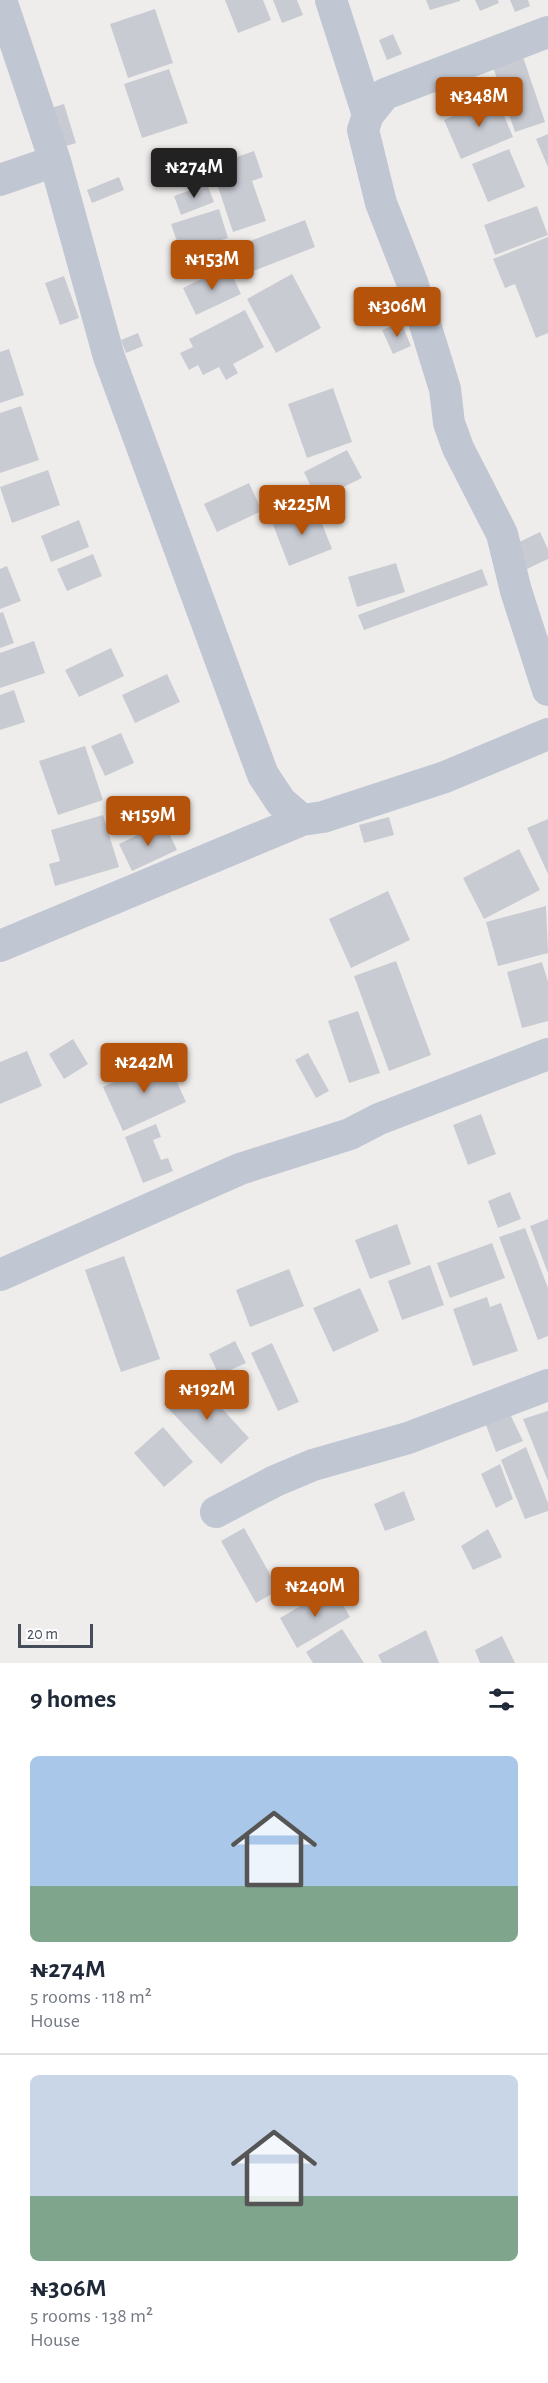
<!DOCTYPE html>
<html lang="en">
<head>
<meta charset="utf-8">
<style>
	body { margin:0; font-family:"Alegreya Sans",sans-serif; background:#f6f6f7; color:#1f2937; height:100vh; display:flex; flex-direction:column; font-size:22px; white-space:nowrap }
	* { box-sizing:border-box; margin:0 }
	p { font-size:20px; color:#747a83 }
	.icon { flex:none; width:33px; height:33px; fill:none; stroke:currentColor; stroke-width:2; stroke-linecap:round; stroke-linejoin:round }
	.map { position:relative; height:1663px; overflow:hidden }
	.panel { display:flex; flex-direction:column; background:#fff; flex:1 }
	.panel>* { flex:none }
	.scale { position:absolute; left:18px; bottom:15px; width:75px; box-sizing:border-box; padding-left:6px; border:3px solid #454c5a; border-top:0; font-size:16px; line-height:21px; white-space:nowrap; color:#454c5a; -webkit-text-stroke:4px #fff; paint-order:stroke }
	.price { position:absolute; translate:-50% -51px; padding:0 14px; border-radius:6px; background:#b45309; color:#fff; font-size:20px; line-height:39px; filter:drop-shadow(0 2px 3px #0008) }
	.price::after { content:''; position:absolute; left:50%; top:36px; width:18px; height:14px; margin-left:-9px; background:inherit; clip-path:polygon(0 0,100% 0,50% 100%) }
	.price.on { background:#222; color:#fff }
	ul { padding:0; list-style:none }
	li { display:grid; align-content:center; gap:12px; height:318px; padding:0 30px }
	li+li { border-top:2px solid #e0e1e3 }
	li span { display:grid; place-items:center; height:186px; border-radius:9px; color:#555 }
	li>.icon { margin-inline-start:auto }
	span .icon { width:108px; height:108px; fill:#fffc; stroke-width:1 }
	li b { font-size:26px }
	h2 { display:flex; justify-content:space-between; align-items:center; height:72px; padding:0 30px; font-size:26px }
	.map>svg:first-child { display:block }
</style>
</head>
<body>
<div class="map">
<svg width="548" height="1663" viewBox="0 0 548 1663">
	<rect width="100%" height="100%" fill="#efedec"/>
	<path fill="#c9cbd3" d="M225,0H263L271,20L238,33Z
		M273,0H297L303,15L282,23Z
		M426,0H460V1L430,10Z
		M475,0H498L499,3L480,11Z
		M510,0H528L530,6L515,12Z
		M155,9L173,63L128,78L110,24Z
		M393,34L402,54L387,60L379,40Z
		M523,57L545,122L515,132L493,67Z
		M169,69L188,123L142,138L124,84Z
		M496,97L513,137L461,159L444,120Z
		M64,104L76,143L56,149L44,110Z
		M548,134V167L536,139Z
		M509,149L525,187L488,202L472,164Z
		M254,151L263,177L252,181L266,221L233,232L211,166Z
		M119,177L124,190L92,203L87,190Z
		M207,184L214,202L181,215L174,196Z
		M537,206L548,235L495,255L484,225Z
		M219,209L228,238L181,253L171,224Z
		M305,220L315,247L251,272L240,245Z
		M548,237V333L536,338L515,284L505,288L493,259Z
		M228,266L241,294L196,315L183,288Z
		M292,274L321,328L276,353L247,299Z
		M64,276L79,318L60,325L45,283Z
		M245,310L264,347L233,364L238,373L226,380L219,367L203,375L198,365L189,370L180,353L193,347L189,339Z
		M401,322L411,346L393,354L382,330Z
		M138,333L143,346L126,353L121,340Z
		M9,349L24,395L0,403V352Z
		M333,388L352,442L307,458L288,404Z
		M21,406L39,460L0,473V413Z
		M347,450L362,478L317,500L304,472Z
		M48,470L60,505L12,523L0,487Z
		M249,483L262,511L217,532L204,504Z
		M315,506L332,549L289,566L272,522Z
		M79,520L89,547L51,562L41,536Z
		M540,532L548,549V559L527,569L515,544Z
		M93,554L102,576L67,591L57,569Z
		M396,563L405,592L357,607L348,577Z
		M7,566L21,601L0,609V569Z
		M482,569L488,585L364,630L358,615Z
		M3,612L14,643L0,648V613Z
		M34,641L45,673L0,688V653Z
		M111,648L124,676L79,697L65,670Z
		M167,674L180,702L135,723L122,695Z
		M14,690L25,722L0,730V695Z
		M121,733L134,763L105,776L91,746Z
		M85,746L103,800L58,815L39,761Z
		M155,799L163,812L145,824L137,811Z
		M103,815L119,867L55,886L49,864L60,861L51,830Z
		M389,817L394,835L364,843L359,825Z
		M548,819V874L527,828Z
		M164,822L177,850L132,871L119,844Z
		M519,849L540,890L484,919L463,878Z
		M388,891L410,940L351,968L329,919Z
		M546,906L548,953L498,966L486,922Z
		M396,961L431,1055L389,1071L354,976Z
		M542,962L548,982V1021L522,1028L507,972Z
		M358,1011L380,1073L349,1083L328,1021Z
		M73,1039L88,1064L64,1079L49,1054Z
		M27,1051L42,1086L0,1104V1062Z
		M308,1053L329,1091L316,1098L295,1060Z
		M166,1058L186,1102L123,1131L103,1087Z
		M481,1114L496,1154L468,1165L453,1125Z
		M156,1124L161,1137L153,1140L161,1160L168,1158L173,1171L143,1183L125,1137Z
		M510,1192L521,1219L498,1228L488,1201Z
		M548,1219V1273L530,1226Z
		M397,1224L411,1264L370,1279L355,1240Z
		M525,1228L548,1288V1336L538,1340L499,1237Z
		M492,1243L505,1278L450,1298L437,1263Z
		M124,1256L160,1359L121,1372L85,1270Z
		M430,1265L444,1305L402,1320L388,1281Z
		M289,1269L304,1306L250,1327L236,1290Z
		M360,1288L379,1331L333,1352L313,1308Z
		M487,1297L490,1307L501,1303L518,1351L473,1366L453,1309Z
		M235,1341L246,1363L219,1375L209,1354Z
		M272,1343L299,1402L278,1411L251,1353Z
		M193,1377L249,1438L221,1464L164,1404Z
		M548,1411V1481L523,1419Z
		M511,1416L523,1441L496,1452L486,1425Z
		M163,1427L193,1462L164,1487L134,1453Z
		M526,1447L548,1503V1511L525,1519L501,1460Z
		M500,1464L513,1499L496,1508L481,1474Z
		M404,1491L415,1520L385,1531L374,1504Z
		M244,1528L279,1590L256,1603L221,1541Z
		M488,1529L502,1557L473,1570L461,1546Z
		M333,1587L350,1617L297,1648L280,1618Z
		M342,1629L364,1663H313L306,1652Z
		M426,1630L439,1663H382L378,1655Z
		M502,1636L515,1663H480L475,1650Z"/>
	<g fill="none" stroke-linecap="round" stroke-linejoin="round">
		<path stroke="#c0c6d2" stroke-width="32" d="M1,0L55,161L109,357L263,775L281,802L302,820
			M331,0L368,115
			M548,32L385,94L368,115L363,130L381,203L412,282L432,347L445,389L449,423L458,448L502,534L516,591L548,690
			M0,180L55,161
			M0,946L302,820L323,817L445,777L548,734
			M0,1275L240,1169L350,1134L379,1119L548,1054
			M216,1512L275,1481L313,1465L408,1438L548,1385"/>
	</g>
</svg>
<div class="scale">20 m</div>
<b class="price" style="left:479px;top:128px">₦348M</b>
<b class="price on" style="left:194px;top:199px">₦274M</b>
<b class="price" style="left:212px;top:291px">₦153M</b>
<b class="price" style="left:397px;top:338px">₦306M</b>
<b class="price" style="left:302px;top:536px">₦225M</b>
<b class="price" style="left:148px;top:847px">₦159M</b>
<b class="price" style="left:144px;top:1094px">₦242M</b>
<b class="price" style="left:207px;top:1421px">₦192M</b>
<b class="price" style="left:315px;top:1618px">₦240M</b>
</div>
<section class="panel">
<h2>9 homes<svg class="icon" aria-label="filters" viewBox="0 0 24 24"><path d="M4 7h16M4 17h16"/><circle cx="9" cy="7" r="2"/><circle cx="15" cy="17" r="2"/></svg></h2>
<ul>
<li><span style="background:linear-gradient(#a9c7e8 70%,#7fa58c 0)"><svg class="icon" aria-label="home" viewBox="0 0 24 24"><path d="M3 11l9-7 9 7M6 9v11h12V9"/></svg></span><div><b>₦274M</b><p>5 rooms · 118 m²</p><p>House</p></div></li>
<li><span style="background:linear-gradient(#c9d6e8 65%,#7fa58c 0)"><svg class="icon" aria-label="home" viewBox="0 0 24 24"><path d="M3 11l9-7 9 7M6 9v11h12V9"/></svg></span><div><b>₦306M</b><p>5 rooms · 138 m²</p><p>House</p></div></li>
</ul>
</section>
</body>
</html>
